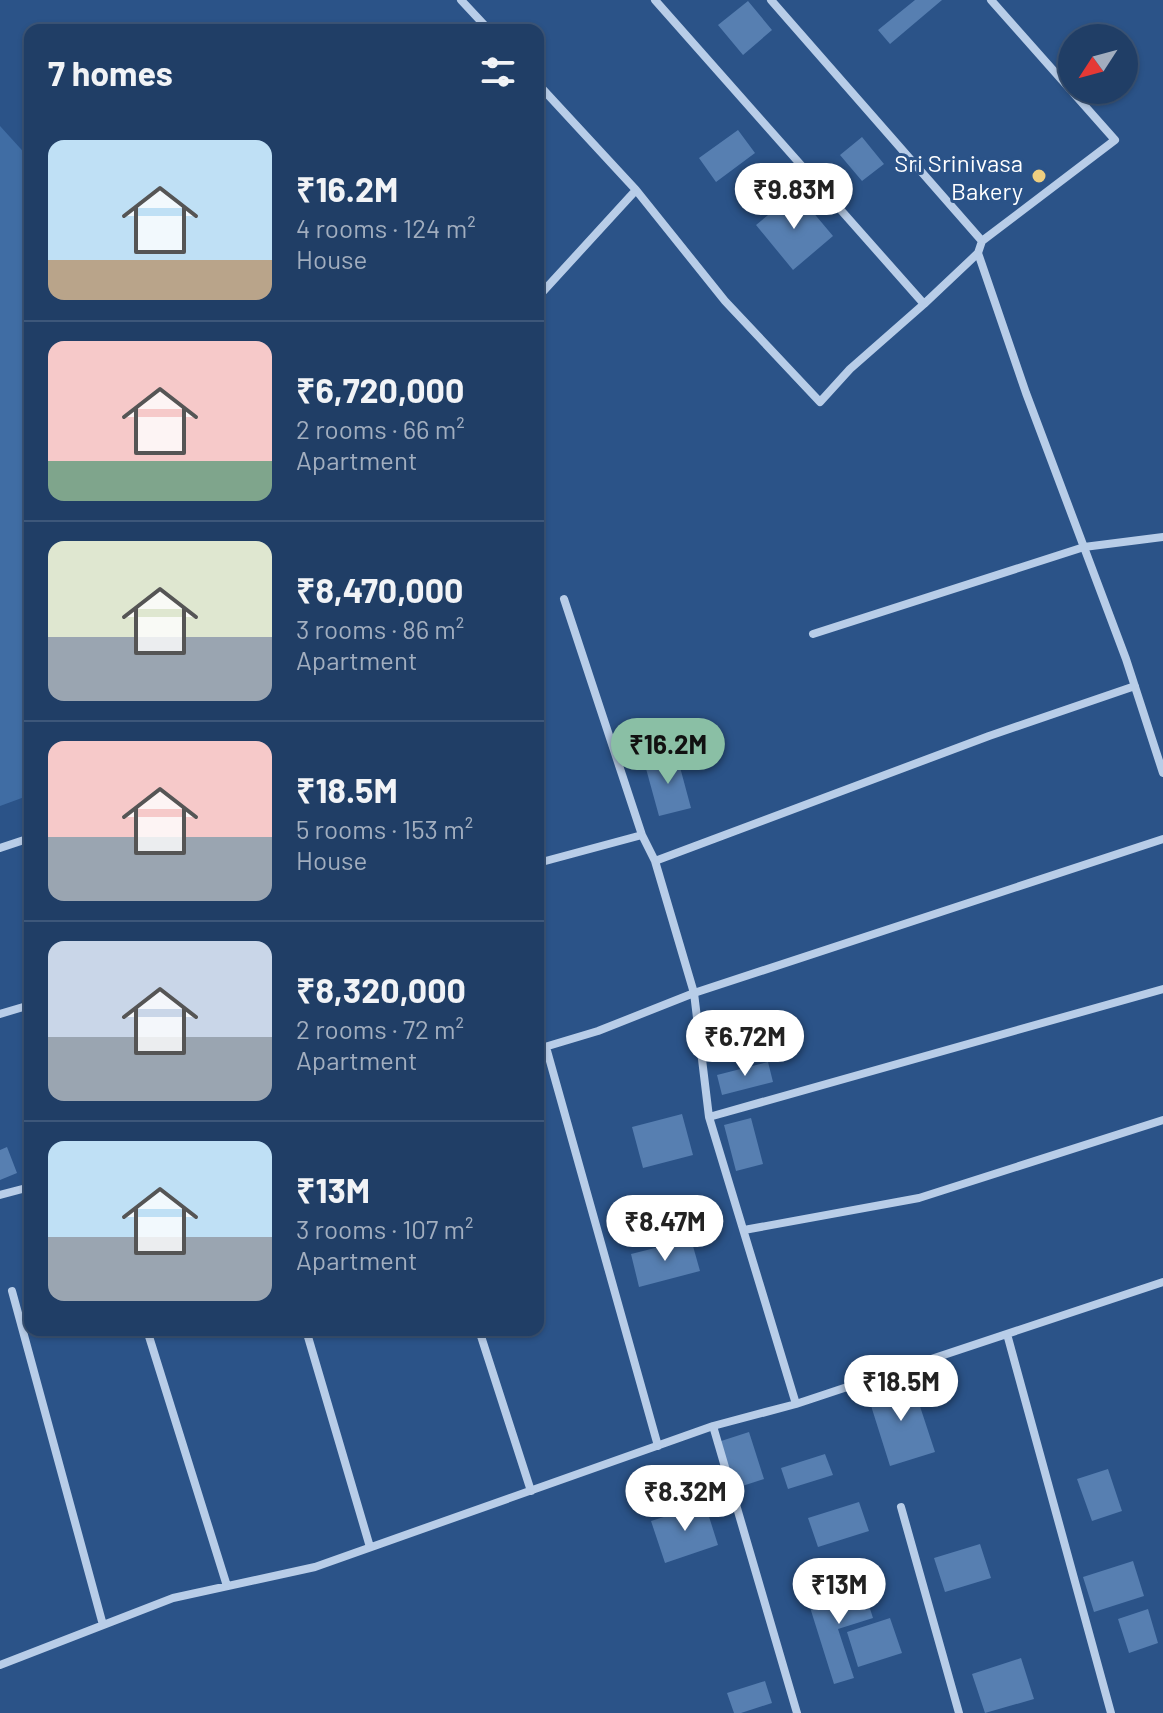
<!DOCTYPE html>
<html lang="en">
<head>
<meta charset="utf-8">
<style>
	body { margin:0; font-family:Barlow,sans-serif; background:#28456c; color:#f1f3f6; height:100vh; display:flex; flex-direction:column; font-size:30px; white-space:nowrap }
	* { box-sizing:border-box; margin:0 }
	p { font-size:26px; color:#a2aebf }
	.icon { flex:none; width:44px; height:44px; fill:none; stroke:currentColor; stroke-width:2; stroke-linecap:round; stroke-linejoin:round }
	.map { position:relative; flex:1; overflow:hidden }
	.details { position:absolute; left:24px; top:24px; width:520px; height:1312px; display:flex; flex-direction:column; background:#203e66; border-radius:16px; box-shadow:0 2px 6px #0004,0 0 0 2px #3d577a }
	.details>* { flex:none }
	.needle { width:52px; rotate:234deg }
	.fabs { position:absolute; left:1058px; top:24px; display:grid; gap:16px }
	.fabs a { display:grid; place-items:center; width:80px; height:80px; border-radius:50%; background:#203e66; box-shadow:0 2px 6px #0004,0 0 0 2px #3d577a; font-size:40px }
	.price { position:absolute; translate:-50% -68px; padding:0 18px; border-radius:28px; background:#fff; color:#222; font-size:26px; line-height:52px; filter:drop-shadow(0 2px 4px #0008) }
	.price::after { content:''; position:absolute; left:50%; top:48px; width:24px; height:18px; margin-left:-12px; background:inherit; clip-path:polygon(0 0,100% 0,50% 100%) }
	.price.current { background:#8abfa5; color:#111 }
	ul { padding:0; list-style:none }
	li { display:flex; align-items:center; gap:24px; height:200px; padding:0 24px }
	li+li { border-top:2px solid #3d577a }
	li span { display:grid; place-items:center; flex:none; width:224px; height:160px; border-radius:16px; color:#555 }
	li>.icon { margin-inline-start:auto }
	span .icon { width:96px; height:96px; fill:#fffc; stroke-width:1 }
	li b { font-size:34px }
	h2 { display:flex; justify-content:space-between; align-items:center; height:96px; padding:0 24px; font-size:34px }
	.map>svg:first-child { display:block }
</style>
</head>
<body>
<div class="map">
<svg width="1163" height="1713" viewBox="0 0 1163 1713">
	<rect width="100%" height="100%" fill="#2b5388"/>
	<path fill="#406da4" d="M0,126L30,159V795L0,806Z"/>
	<path fill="#577fb1" d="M915,0H942L890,44L878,30Z
		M748,1L772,30L743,55L718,25Z
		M738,130L755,153L716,182L699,158Z
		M862,137L884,164L862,181L840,155Z
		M796,192L833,236L793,270L756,225Z
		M677,756L691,808L659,816L645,765Z
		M768,1062L773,1082L722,1095L717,1075Z
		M682,1114L693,1155L643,1168L632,1127Z
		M751,1118L763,1164L736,1171L724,1125Z
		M7,1147L17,1173L0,1180V1150Z
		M691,1239L700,1271L639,1287L631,1254Z
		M911,1379L935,1452L890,1466L867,1393Z
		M749,1432L764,1479L733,1489L718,1442Z
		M825,1454L833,1475L788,1489L781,1468Z
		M1108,1469L1122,1511L1092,1521L1077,1479Z
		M859,1502L869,1531L818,1547L808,1518Z
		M705,1504L718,1545L665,1563L651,1521Z
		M980,1544L991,1578L945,1592L934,1558Z
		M1133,1561L1144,1596L1094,1612L1083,1577Z
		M862,1584L873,1618L838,1629L854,1678L834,1684L808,1601Z
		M1148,1609L1158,1643L1129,1653L1118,1619Z
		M890,1618L902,1653L858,1667L847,1632Z
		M1021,1658L1034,1699L985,1713L972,1674Z
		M765,1681L772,1703L741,1713H734L727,1693Z"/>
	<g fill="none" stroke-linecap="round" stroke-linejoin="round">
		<path stroke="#b8cde8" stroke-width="8" d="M461,0L489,30
			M655,0L924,304
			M771,0L982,241
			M538,84L636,190L725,301L820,402L850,369L924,304L978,253L982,241L1115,140L991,0
			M978,253L1026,393L1126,659L1163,773
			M538,297L636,190
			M564,599L642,835
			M813,634L1084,547L1163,537
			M0,848L30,838
			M538,863L642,835L655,861
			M0,1014L30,1005
			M546,1047L658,1446
			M538,1049L598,1031L694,993L1163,839
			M709,1117L1163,989
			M0,1195L30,1187
			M744,1230L919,1198L1163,1120
			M12,1291L103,1625
			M147,1330L227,1586
			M306,1330L370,1547
			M479,1330L531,1491
			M1007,1334L1111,1713
			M796,1404L709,1117L694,993L655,861L989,736L1135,686
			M713,1426L796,1404L1163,1282
			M901,1507L959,1713
			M0,1665L173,1598L315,1567L713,1426L797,1713"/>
	</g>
	<circle fill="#eece80" stroke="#2b5388" stroke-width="3" cx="1039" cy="176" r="8"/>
	<g text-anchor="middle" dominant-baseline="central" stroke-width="6" stroke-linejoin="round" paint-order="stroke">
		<g font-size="24" fill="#fff" stroke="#2b5388" text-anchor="end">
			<text x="1023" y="162">Sri Srinivasa<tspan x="1023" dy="28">Bakery</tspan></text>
		</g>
	</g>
</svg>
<div class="fabs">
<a><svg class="needle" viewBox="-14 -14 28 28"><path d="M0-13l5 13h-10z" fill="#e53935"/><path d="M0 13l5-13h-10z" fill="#a2aebf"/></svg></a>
</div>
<b class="price" style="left:794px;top:231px">₹9.83M</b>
<b class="price current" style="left:668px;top:786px">₹16.2M</b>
<b class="price" style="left:745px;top:1078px">₹6.72M</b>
<b class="price" style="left:665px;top:1263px">₹8.47M</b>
<b class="price" style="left:901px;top:1423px">₹18.5M</b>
<b class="price" style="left:685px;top:1533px">₹8.32M</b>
<b class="price" style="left:839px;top:1626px">₹13M</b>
<section class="details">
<h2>7 homes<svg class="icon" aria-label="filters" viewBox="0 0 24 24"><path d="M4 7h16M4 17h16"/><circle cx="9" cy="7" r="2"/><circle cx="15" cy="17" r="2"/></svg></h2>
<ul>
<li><span style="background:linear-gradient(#bfe0f5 75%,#b9a48a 0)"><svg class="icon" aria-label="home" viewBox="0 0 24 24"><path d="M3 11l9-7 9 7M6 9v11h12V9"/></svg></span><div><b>₹16.2M</b><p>4 rooms · 124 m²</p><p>House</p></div></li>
<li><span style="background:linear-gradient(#f6c9c9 75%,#7fa58c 0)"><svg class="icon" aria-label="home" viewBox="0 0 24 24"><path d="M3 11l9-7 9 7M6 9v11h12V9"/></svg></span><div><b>₹6,720,000</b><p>2 rooms · 66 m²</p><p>Apartment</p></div></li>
<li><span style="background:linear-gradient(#dfe7d0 60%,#9aa5b1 0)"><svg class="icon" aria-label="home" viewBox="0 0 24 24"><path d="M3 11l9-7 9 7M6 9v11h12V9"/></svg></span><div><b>₹8,470,000</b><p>3 rooms · 86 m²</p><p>Apartment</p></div></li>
<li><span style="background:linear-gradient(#f6c9c9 60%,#9aa5b1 0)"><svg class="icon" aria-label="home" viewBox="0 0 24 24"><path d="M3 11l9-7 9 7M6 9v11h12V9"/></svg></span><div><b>₹18.5M</b><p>5 rooms · 153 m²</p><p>House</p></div></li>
<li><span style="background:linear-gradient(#c9d6e8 60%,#9aa5b1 0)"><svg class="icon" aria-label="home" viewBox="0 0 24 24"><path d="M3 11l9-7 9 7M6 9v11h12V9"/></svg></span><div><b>₹8,320,000</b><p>2 rooms · 72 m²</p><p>Apartment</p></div></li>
<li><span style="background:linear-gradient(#bfe0f5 60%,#9aa5b1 0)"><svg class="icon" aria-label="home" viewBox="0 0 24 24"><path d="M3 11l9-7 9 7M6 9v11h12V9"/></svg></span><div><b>₹13M</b><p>3 rooms · 107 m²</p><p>Apartment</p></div></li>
</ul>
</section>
</div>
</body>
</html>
